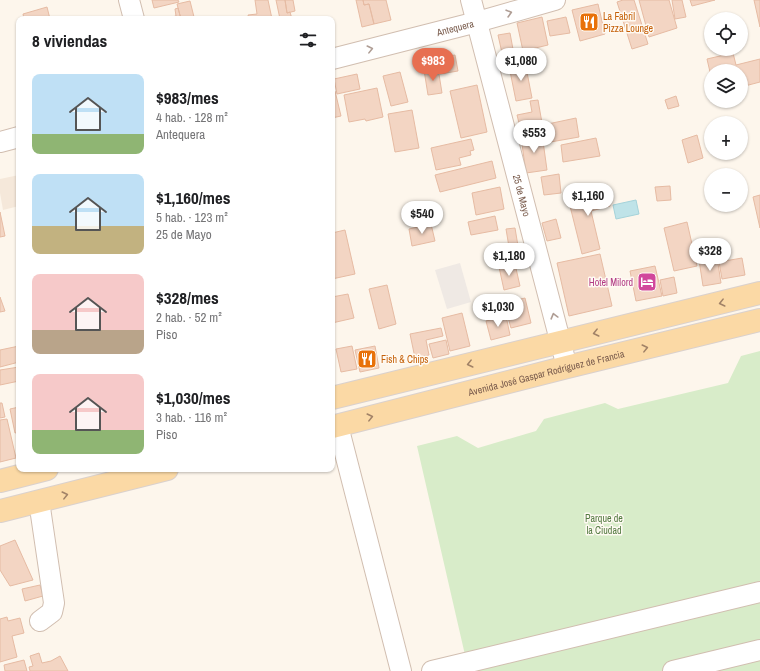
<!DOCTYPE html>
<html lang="es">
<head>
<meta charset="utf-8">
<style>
	body { margin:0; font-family:"Archivo Narrow",sans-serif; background:#f6f6f6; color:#202124; height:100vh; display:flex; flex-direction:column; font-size:15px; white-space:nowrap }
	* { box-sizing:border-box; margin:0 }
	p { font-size:13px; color:#757577 }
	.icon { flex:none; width:22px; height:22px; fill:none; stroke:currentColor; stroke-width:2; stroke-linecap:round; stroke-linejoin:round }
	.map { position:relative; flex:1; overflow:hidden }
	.drawer { position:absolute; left:16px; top:16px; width:319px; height:456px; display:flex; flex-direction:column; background:#fff; border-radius:8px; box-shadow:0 1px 3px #0004 }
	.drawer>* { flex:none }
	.tools { position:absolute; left:704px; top:12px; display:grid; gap:8px }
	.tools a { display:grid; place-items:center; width:44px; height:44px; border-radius:50%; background:#fff; box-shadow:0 1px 3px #0004; font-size:20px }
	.price { position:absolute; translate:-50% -34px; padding:0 9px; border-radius:14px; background:#fff; color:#222; font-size:13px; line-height:26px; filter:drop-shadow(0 1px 2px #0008) }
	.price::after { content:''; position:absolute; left:50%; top:24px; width:12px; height:9px; margin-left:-6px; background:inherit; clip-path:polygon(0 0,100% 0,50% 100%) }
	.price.current { background:#e76f51; color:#fff }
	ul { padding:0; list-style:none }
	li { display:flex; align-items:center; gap:12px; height:100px; padding:0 16px }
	li span { display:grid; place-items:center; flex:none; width:112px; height:80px; border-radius:8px; color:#555 }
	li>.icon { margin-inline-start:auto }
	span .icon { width:48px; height:48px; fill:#fffc; stroke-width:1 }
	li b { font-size:17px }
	h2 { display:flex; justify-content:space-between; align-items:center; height:48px; padding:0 16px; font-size:17px }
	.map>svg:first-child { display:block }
</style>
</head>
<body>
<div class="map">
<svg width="760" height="671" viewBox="0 0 760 671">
	<rect width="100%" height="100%" fill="#fdf6ec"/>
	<path fill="#f5e8da" d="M19,175V206L3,210L0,193V179Z"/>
	<path fill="#efe9e4" d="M460,263L471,302L447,309L435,270Z"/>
	<path fill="#d8ecc9" d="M760,351V671H457L468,668L417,446L457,436L478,448L536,431L544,419L605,403L618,409L728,383L741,356Z"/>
	<path fill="#bfe3e8" stroke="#a5d3da" d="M636,200L639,214L616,219L613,205Z"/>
	<path fill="#f3d5c3" stroke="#e6bba3" d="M152,0H178L179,2L154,8Z
		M255,0H268L272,19H249L248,15L257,14Z
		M276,0H285L287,13L290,12L292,19H280Z
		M285,0H293L295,11L287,13Z
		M356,0H363L364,5L369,4L374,24L362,27Z
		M363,0H386L391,20L374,24L369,4L364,5Z
		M623,0H634L648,44L632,49L617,2Z
		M639,0H669L677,28L649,37Z
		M672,0H682L686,17L675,19Z
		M690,0H715L692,6Z
		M754,0H760V27Z
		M190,1L194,17L192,18V19H181L177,4Z
		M598,4L605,34L580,41L572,10Z
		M47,7L50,19H24L23,14Z
		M178,8L181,19H172V17L176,16L175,9Z
		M542,17L548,45L523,51L517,23Z
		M566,17L570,33L550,36L547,21Z
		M510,33L515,60L504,62L498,35Z
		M733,53L736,65L760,59V82L741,87V71H722V69L711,71L710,72L707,59Z
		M455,55L458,71L440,74L438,58Z
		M525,62L532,98L516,101L509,66Z
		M438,68L442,93L428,95L424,70Z
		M400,72L408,102L391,106L383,76Z
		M357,74L360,89L337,94L334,79Z
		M477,85L487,132L461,138L450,91Z
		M377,88L383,117L366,121L365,119L349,122L344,95Z
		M335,91L341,116L332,118V92Z
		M676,96L679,106L668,109L665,100Z
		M538,100L542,123L520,127L517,115L532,112L530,101Z
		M412,110L419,148L395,152L388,114Z
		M576,118L579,137L545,143L543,125Z
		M542,134L547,170L526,173L521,137Z
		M697,135L703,158L688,163L682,140Z
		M596,138L600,156L563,162L561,145Z
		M471,139L474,150L470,151L471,155L459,158L461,165L436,170L431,148Z
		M492,161L496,178L440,192L435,175Z
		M559,174L561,193L544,195L541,177Z
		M670,186L671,200L657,201L655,187Z
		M500,187L504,209L476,215L472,193Z
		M605,188L610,206L591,211L600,249L582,254L568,198Z
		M760,195V228L753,197Z
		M0,212L5,236L0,237Z
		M495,216L498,230L471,235L468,222Z
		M556,219L561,238L547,241L542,223Z
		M687,222L697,266L674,271L664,228Z
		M431,224L435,241L412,246L409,229Z
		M515,228L520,258L495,262L494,250L509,247L506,229Z
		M345,230L355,274L332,279V233Z
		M600,254L612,306L569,316L557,263Z
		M717,257L721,283L703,286L699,260Z
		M742,258L745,275L722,279L719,262Z
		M515,264L520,286L504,290L499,267Z
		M655,266L662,296L636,301L630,271Z
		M674,277L677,293L663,296L660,280Z
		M387,285L396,324L379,329L369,289Z
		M348,294L354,318L332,323V297Z
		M0,297L5,311L0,312Z
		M525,298L531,323L511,328L504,303Z
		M462,313L470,346L450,351L442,318Z
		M506,316L510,335L491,340L486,321Z
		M441,328L443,336L426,340L429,355L415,358L410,334Z
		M446,340L449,354L433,358L429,344Z
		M19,346V362L0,367V350Z
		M352,346L357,369L341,372L336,349Z
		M375,346L379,368L360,372L355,350Z
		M19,367V381L0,385V370Z
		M0,403H2L5,417L0,418Z
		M19,407V432L15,433L10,409Z
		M7,419L16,458L0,462V420Z
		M15,540L33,580L10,586L0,570V546Z
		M40,585L43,596L25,601L22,589Z
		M7,617L8,621L20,618L24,633L12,636L17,657L0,662V619Z
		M39,653L42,663L51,661L60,656L68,671H30L29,667L33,666L30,656Z
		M24,660L27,671H5L4,665Z"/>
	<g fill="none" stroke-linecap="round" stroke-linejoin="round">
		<defs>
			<g id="minor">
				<path d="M129,0L134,19"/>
				<path id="s1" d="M471,0L567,367"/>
				<path id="s2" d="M332,59L477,22L555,0"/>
				<path d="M0,142L19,137"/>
				<path d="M338,426L401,671"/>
				<path d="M39,501L54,603L52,612L40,621"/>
				<path d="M432,671L760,592"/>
				<path d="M673,671L760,650"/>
			</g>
			<g id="major">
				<path d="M332,398L760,293"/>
				<path id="s3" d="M332,427L567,367L760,320"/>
				<path d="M0,481L47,469"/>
				<path d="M0,511L167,469"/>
			</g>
		</defs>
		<use href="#minor" stroke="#d1beb0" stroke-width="22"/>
		<use href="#major" stroke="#dad1cd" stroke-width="24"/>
		<use href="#minor" stroke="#fff" stroke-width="20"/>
		<use href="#major" stroke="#fbd9a5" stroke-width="22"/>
	</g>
	<defs><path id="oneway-chevron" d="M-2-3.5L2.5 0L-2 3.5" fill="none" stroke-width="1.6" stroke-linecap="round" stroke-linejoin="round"/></defs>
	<g stroke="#af9d94">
		<use href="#oneway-chevron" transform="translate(509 13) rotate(-16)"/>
		<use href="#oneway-chevron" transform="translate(370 49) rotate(-14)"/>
		<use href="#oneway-chevron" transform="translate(554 316) rotate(-105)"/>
	</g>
	<g stroke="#a18267">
		<use href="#oneway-chevron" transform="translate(722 303) rotate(166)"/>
		<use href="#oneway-chevron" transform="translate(596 333) rotate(166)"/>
		<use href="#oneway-chevron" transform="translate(645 348) rotate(-14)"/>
		<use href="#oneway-chevron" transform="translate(470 364) rotate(166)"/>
		<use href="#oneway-chevron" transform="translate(370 417) rotate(-14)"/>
		<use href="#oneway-chevron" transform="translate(65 495) rotate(-14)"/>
	</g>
	<defs>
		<symbol id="restaurant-square" viewBox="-11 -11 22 22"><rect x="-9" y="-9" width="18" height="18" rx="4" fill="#e8710a" stroke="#fffaf3"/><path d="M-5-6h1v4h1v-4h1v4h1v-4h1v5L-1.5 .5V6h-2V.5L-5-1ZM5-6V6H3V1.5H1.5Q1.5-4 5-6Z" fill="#fff"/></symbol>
		<symbol id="hotel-square" viewBox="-11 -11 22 22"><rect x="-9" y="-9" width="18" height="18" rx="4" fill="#d1479c" stroke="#fffaf3"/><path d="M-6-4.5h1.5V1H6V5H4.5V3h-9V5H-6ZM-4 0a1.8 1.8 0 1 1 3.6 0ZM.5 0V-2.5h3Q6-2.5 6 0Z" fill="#fff"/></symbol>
	</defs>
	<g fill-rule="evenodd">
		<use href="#restaurant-square" x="578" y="11" width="22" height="22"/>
		<use href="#hotel-square" x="636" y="271" width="22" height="22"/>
		<use href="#restaurant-square" x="356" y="348" width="22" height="22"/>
	</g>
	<g text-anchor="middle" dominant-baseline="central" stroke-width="3" stroke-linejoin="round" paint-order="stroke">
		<g font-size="10" fill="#c56008" stroke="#fffaf3" text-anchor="start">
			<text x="603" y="16">La Fabril<tspan x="603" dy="12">Pizza Lounge</tspan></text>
			<text x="381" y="359">Fish &amp; Chips</text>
		</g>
		<g font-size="10" fill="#7a5c4d" stroke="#fffaf3">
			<text stroke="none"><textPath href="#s2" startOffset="127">Antequera</textPath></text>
			<text stroke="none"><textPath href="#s1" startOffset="202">25 de Mayo</textPath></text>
			<text stroke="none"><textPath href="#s3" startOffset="221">Avenida José Gaspar Rodríguez de Francia</textPath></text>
		</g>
		<g font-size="10" fill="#b23c85" stroke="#fffaf3" text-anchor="end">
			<text x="633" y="282">Hotel Milord</text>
		</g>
		<g font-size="10" fill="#537a41" stroke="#fffaf3">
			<text x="604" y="518">Parque de<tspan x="604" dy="12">la Ciudad</tspan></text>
		</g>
	</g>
</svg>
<div class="tools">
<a><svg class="icon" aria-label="locate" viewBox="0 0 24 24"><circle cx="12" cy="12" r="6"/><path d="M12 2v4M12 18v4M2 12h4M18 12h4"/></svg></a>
<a><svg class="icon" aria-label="layers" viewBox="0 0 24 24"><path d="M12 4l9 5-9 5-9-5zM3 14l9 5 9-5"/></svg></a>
<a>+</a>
<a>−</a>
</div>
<b class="price current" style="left:433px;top:82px">$983</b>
<b class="price" style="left:521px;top:82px">$1,080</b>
<b class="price" style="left:534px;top:154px">$553</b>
<b class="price" style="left:588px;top:217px">$1,160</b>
<b class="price" style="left:422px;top:235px">$540</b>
<b class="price" style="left:710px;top:272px">$328</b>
<b class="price" style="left:509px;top:277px">$1,180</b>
<b class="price" style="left:498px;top:328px">$1,030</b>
<section class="drawer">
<h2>8 viviendas<svg class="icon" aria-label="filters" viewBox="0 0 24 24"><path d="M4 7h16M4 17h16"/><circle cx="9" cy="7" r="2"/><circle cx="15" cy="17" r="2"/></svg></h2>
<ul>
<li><span style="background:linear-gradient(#bfe0f5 75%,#8fb573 0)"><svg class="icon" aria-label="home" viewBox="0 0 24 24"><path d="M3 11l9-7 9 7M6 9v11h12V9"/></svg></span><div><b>$983/mes</b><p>4 hab. · 128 m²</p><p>Antequera</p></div></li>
<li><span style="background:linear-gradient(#bfe0f5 65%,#c2b280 0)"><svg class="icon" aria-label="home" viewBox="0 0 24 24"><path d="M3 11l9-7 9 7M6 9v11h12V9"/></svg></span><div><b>$1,160/mes</b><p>5 hab. · 123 m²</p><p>25 de Mayo</p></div></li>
<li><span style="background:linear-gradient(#f6c9c9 70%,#b9a48a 0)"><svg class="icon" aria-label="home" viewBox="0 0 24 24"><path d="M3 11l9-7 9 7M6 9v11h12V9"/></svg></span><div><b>$328/mes</b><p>2 hab. · 52 m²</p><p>Piso</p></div></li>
<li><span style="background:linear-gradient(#f6c9c9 70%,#8fb573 0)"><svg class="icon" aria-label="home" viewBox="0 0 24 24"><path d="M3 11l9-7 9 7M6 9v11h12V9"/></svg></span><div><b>$1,030/mes</b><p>3 hab. · 116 m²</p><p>Piso</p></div></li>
</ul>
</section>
</div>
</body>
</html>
